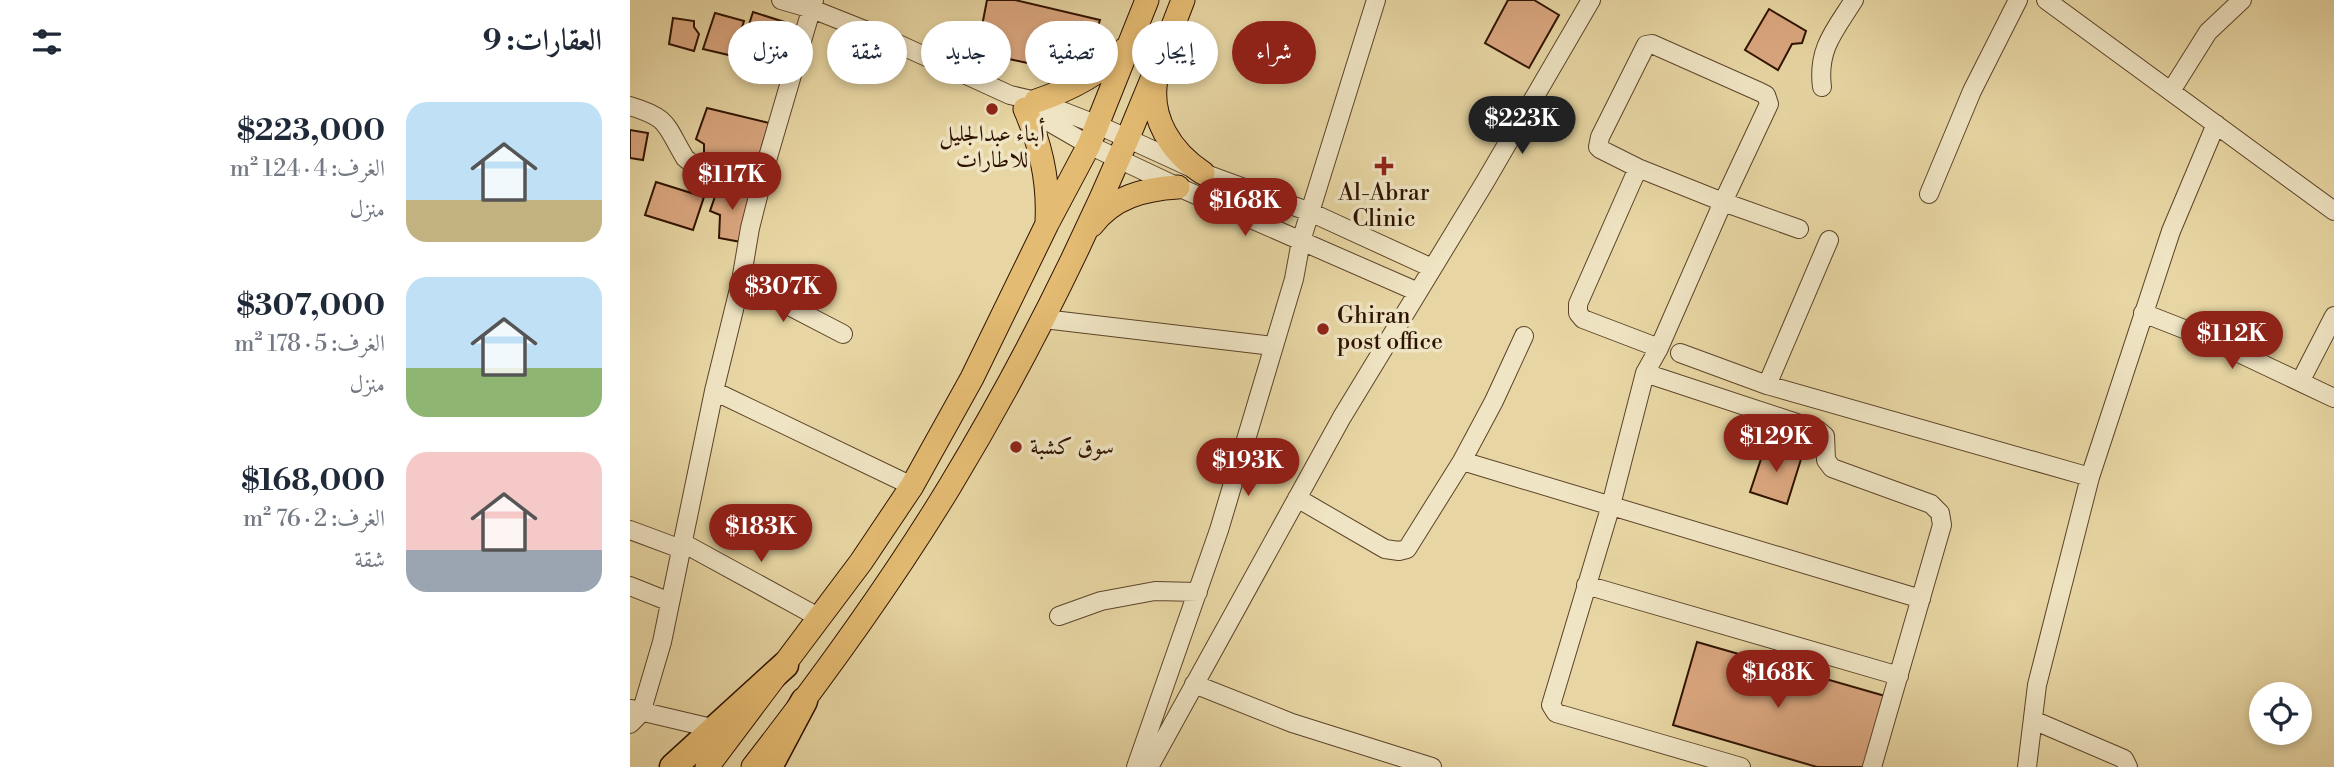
<!DOCTYPE html>
<html lang="ar">
<head>
<meta charset="utf-8">
<style>
	body { margin:0; font-family:"Libre Bodoni",Amiri,serif; background:#f6f6f7; color:#1f2937; direction:rtl; height:100vh; display:flex; flex-direction:column; font-size:26px; white-space:nowrap }
	* { box-sizing:border-box; margin:0 }
	p { font-size:23px; color:#747a83 }
	.icon { flex:none; width:38px; height:38px; fill:none; stroke:currentColor; stroke-width:2; stroke-linecap:round; stroke-linejoin:round }
	.map { position:relative; flex:1; overflow:hidden; direction:ltr }
	.drawer { display:flex; flex-direction:column; background:#fff; width:630px }
	.drawer>* { flex:none }
	.guide { position:absolute; left:21px; top:21px; width:665px; height:63px; direction:rtl; display:flex; gap:14px }
	.tools { position:absolute; left:1619px; top:682px; display:grid; gap:14px }
	.tools a { display:grid; place-items:center; width:63px; height:63px; border-radius:50%; background:#fff; box-shadow:0 4px 10px #0003; font-size:35px }
	.price { position:absolute; translate:-50% -60px; padding:0 16px; border-radius:24px; background:#8f2418; color:#fff; font-size:23px; line-height:46px; filter:drop-shadow(0 2px 4px #0008) }
	.price::after { content:''; position:absolute; left:50%; top:42px; width:21px; height:16px; margin-left:-10px; background:inherit; clip-path:polygon(0 0,100% 0,50% 100%) }
	.price.current { background:#222; color:#fff }
	ul { padding:0; list-style:none }
	li { display:flex; align-items:center; gap:21px; height:175px; padding:0 28px }
	li span { display:grid; place-items:center; flex:none; width:196px; height:140px; border-radius:21px; color:#555 }
	li>.icon { margin-inline-start:auto }
	span .icon { width:84px; height:84px; fill:#fffc; stroke-width:1 }
	li b { font-size:30px }
	h2 { display:flex; justify-content:space-between; align-items:center; height:84px; padding:0 28px; font-size:30px }
	.tag { padding:0 24px; border-radius:32px; background:#fff; box-shadow:0 4px 10px #0003; font-size:24px; line-height:63px }
	.tag.current { background:#8f2418; color:#fff }
	main { display:flex; flex:1; min-height:0 }
	.map>svg:first-child { display:block }
</style>
</head>
<body>
<main>
<div class="map">
<svg width="1704" height="767" viewBox="0 0 1704 767">
	<rect width="100%" height="100%" fill="#e7d6a3"/>
	<filter id="stains"><feTurbulence type="fractalNoise" baseFrequency=".00286" numOctaves="4"/><feColorMatrix values="0 0 0 0 .2 0 0 0 0 .09 0 0 0 0 .02 0 0 0 .5 -.17"/></filter>
	<radialGradient id="worn" r=".72"><stop offset=".6" stop-color="#630" stop-opacity="0"/><stop offset="1" stop-color="#630" stop-opacity=".3"/></radialGradient>
	<path fill="#dba780" stroke="#2e1200" stroke-width="2" d="M357,0H385L470,20L462,45L434,71L347,52Z
		M878,0H904L929,15L899,68L855,43Z
		M1139,9L1176,31L1172,43L1162,44L1148,70L1115,50Z
		M123,12L167,26L158,55L114,40Z
		M85,13L114,21L103,56L73,49Z
		M43,18L64,21V27L69,34L64,51L39,44Z
		M77,108L139,123L124,175L105,169L107,165L74,155V144L66,139Z
		M0,130L18,133L13,160L0,158Z
		M26,182L74,197L63,230L15,215Z
		M89,185L122,192L111,242L89,238L90,215L80,211Z
		M1136,444L1172,456L1157,504L1120,492Z
		M1067,642L1255,696L1234,767H1187L1043,725Z"/>
	<g fill="none" stroke-linecap="round" stroke-linejoin="round">
		<defs>
			<path id="minor" d="M151,0L182,9L255,38L380,95L406,101L468,125L573,173L680,212L802,268
				M1416,0L1704,211
				M1192,87C1187,49 1205,30 1224,0
				M1541,91L1578,32L1612,0
				M0,106C40,118 35,125 55,158L60,162L131,185
				M393,107L459,145L548,187L788,292
				M1008,168L948,304V313L953,319L1029,348
				M1299,194L1342,91L1388,0
				M111,281L213,334
				M1513,313L1577,338L1704,398
				M414,319L643,346
				M1050,353L1137,385L1199,240
				M1015,373L1188,430L1195,436L1196,460L1202,468L1301,504L1310,513L1312,525L1242,767
				M1670,382L1704,316
				M1137,385L1460,477
				M84,391L282,486
				M832,461L1291,599
				M667,498L755,549L769,551L777,549L832,461L864,401L894,336
				M0,530L51,549
				M53,543L190,618
				M956,585L1269,676
				M0,586L40,602
				M429,616L471,601L525,591L568,592
				M564,684L662,723L802,767
				M1,709L86,729
				M1403,720L1494,759L1498,767
				M0,724L11,713L32,642L84,391L111,281L120,228L138,157L184,0
				M506,767L589,530L664,279L671,241L680,212L746,0
				M519,767L712,417L855,182L961,0
				M1111,767L926,713L921,705L981,505L1015,373L1029,348L1093,202L1139,104L1136,95L1130,92L1022,44L1016,45L970,137L968,147L970,149L1008,168L1093,202L1169,229
				M1397,767L1407,685L1460,477L1541,231L1586,124"/>
			<path id="major" d="M526,79C519,118 541,152 573,173
				M406,101C439,90 470,74 495,49
				M395,109C411,145 419,181 417,221
				M462,225C483,197 514,189 548,187
				M77,767L231,562L282,486L342,378L417,224L459,145L517,0
				M123,767C193,677 261,583 320,486C413,332 490,168 553,0"/>
			<path id="highway" d="M43,767L155,665
				M139,767L174,701"/>
		</defs>
		<use href="#minor" stroke="#5c4329" stroke-width="20"/>
		<use href="#major" stroke="#2e1200" stroke-width="25"/>
		<use href="#highway" stroke="#2e1200" stroke-width="29"/>
		<use href="#minor" stroke="#efe4c3" stroke-width="18"/>
		<use href="#major" stroke="#e4bb72" stroke-width="23"/>
		<use href="#highway" stroke="#e4bb72" stroke-width="26"/>
	</g>
	<g fill="#8f2418" stroke="#efe4c3" stroke-width="2.5">
		<circle cx="362" cy="109" r="7"/>
		<path d="M750.5 155.5h7v7h7v7h-7v7h-7v-7h-7v-7h7z"/>
		<circle cx="693" cy="329" r="7"/>
		<circle cx="386" cy="447" r="7"/>
	</g>
	<g text-anchor="middle" dominant-baseline="central" stroke-width="7" stroke-linejoin="round" paint-order="stroke">
		<g font-size="23" fill="#2e1200" stroke="#efe4c3">
			<text x="362" y="134">أبناء عبدالجليل<tspan x="362" dy="26">للاطارات</tspan></text>
			<text x="754" y="193">Al-Abrar<tspan x="754" dy="26">Clinic</tspan></text>
			<text x="707" y="316" text-anchor="start">Ghiran<tspan x="707" dy="26">post office</tspan></text>
			<text x="400" y="447" text-anchor="start">سوق كشبة</text>
		</g>
	</g>
	<rect width="100%" height="100%" filter="url(#stains)"/>
	<rect width="100%" height="100%" fill="url(#worn)"/>
</svg>
<div class="tools">
<a><svg class="icon" aria-label="locate" viewBox="0 0 24 24"><circle cx="12" cy="12" r="6"/><path d="M12 2v4M12 18v4M2 12h4M18 12h4"/></svg></a>
</div>
<b class="price current" style="left:892px;top:156px">$223K</b>
<b class="price" style="left:102px;top:212px">$117K</b>
<b class="price" style="left:615px;top:238px">$168K</b>
<b class="price" style="left:153px;top:324px">$307K</b>
<b class="price" style="left:1602px;top:371px">$112K</b>
<b class="price" style="left:1146px;top:474px">$129K</b>
<b class="price" style="left:618px;top:498px">$193K</b>
<b class="price" style="left:131px;top:564px">$183K</b>
<b class="price" style="left:1148px;top:710px">$168K</b>
<div class="guide">
<a class="tag current">شراء</a>
<a class="tag">إيجار</a>
<a class="tag">تصفية</a>
<a class="tag">جديد</a>
<a class="tag">شقة</a>
<a class="tag">منزل</a>
</div>
</div>
<section class="drawer">
<h2>العقارات: 9<svg class="icon" aria-label="filters" viewBox="0 0 24 24"><path d="M4 7h16M4 17h16"/><circle cx="9" cy="7" r="2"/><circle cx="15" cy="17" r="2"/></svg></h2>
<ul>
<li><span style="background:linear-gradient(#bfe0f5 70%,#c2b280 0)"><svg class="icon" aria-label="home" viewBox="0 0 24 24"><path d="M3 11l9-7 9 7M6 9v11h12V9"/></svg></span><div><b>$223,000</b><p>الغرف: 4 · 124 m²</p><p>منزل</p></div></li>
<li><span style="background:linear-gradient(#bfe0f5 65%,#8fb573 0)"><svg class="icon" aria-label="home" viewBox="0 0 24 24"><path d="M3 11l9-7 9 7M6 9v11h12V9"/></svg></span><div><b>$307,000</b><p>الغرف: 5 · 178 m²</p><p>منزل</p></div></li>
<li><span style="background:linear-gradient(#f6c9c9 70%,#9aa5b1 0)"><svg class="icon" aria-label="home" viewBox="0 0 24 24"><path d="M3 11l9-7 9 7M6 9v11h12V9"/></svg></span><div><b>$168,000</b><p>الغرف: 2 · 76 m²</p><p>شقة</p></div></li>
</ul>
</section>
</main>
</body>
</html>
